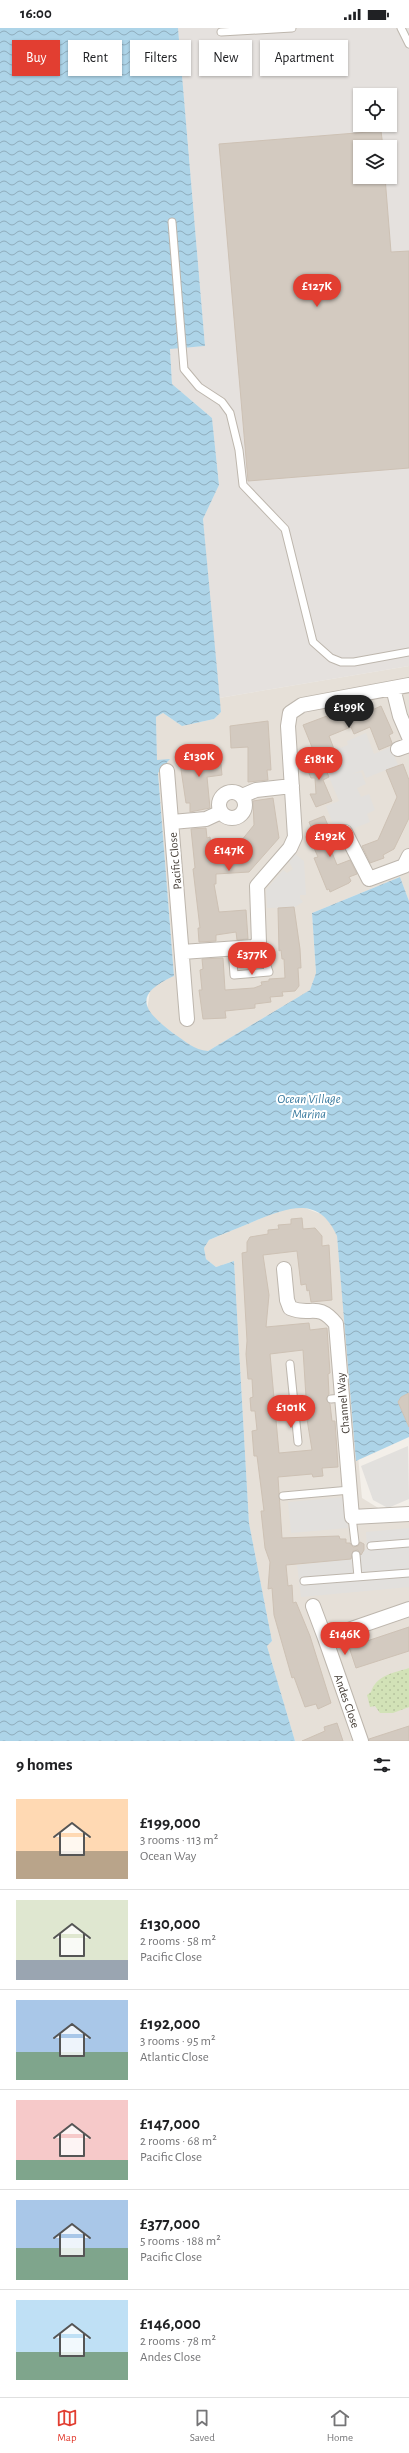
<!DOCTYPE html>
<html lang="en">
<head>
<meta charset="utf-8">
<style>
	body { margin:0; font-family:"Alegreya Sans",sans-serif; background:#f2f2f2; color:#202124; height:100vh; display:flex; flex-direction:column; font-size:15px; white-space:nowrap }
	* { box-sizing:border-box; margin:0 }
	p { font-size:13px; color:#757577 }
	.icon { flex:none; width:22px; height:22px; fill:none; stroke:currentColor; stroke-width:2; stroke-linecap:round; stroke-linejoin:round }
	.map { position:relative; height:1713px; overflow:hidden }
	.sheet { display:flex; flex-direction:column; background:#fff; flex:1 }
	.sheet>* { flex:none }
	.guide { position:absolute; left:12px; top:12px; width:385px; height:36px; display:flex; gap:8px }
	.fabs { position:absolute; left:353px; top:60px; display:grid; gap:8px }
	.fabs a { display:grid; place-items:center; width:44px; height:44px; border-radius:0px; background:#fff; box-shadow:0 1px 3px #0004; font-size:20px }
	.price { position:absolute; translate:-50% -34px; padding:0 9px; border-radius:14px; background:#e23e31; color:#fff; font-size:13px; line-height:26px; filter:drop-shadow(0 1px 2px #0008) }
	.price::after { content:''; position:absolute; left:50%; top:24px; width:12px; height:9px; margin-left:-6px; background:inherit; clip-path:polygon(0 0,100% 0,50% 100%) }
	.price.on { background:#222; color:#fff }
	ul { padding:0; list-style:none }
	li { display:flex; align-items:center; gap:12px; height:100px; padding:0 16px }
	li+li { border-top:1px solid #e0e0e0 }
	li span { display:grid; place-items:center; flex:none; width:112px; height:80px; border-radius:0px; color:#555 }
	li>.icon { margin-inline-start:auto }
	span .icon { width:48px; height:48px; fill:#fffc; stroke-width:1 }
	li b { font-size:17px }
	h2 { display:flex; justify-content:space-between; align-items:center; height:48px; padding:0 16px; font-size:17px }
	.chip { padding:0 14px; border-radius:0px; background:#fff; box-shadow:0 1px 3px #0004; font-size:14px; line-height:36px }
	.chip.on { background:#e23e31; color:#fff }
	.status { display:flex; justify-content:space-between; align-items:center; height:28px; padding:0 20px; background:#fff; direction:ltr }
	.status svg { height:11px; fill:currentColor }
	.tab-bar { display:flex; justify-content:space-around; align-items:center; height:56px; border-top:1px solid #e0e0e0; background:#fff; font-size:11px; color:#757577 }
	.tab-bar a { display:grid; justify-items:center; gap:2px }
	.tab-bar .on { color:#e23e31 }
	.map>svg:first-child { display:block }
</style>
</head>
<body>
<div class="status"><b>16:00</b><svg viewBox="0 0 49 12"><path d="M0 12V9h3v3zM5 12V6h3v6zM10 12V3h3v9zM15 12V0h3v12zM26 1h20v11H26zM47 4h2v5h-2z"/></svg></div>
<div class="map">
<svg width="409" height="1713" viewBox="0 0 409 1713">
	<defs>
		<pattern id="grass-dots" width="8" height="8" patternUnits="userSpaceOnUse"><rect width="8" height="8" fill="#d2e2b7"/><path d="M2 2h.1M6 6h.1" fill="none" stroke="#b6c39e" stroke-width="1.8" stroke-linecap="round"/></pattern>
		<pattern id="water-waves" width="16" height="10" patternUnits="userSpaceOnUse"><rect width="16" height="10" fill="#add4e8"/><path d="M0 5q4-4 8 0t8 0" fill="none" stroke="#8fadbd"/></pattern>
	</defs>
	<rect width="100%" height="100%" fill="#f3efe9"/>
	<path fill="#e6e0d8" d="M409,638V873L400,849L312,885L316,945L310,962L208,1023H197L153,990L147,982L150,963L157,956L174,948L158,745L169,732H157L156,689L163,685L182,698L214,691L221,684L219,670Z
		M300,1178L323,1187L332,1196L337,1208L362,1470L401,1494H409V1713H295L267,1618L272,1613L249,1495L234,1233L216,1239L206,1231L204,1220L209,1212L281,1182Z"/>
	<path fill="#e5e1de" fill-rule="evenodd" d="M178,0H409V638L219,670L203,491L219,457L212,390L172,356L170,320L205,318ZM360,67H390V97H360ZM360,119H390V149H360Z"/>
	<path fill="url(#grass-dots)" d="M409,1640V1679L393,1685H380L375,1678L370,1679L367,1667L371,1664C376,1647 394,1645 409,1640Z"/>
	<path fill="#e2e0dd" d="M366,705L374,726L391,719L398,737L366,750L363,742L352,746L361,744L366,756L357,760L361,769L369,766L375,782L367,786L370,794L337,807L326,778L339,773L320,727L348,717L347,713Z
		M295,826L304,833L306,867H300V870L303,874L295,879L267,880L266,862L283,842L287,845L293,841L289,834Z
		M408,1418L409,1471L388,1480L373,1472L361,1438Z
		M345,1469L348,1500L291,1505L288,1474Z
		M409,1500V1559L301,1569L297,1537L351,1531V1528L361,1527L364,1522L367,1521L366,1504Z"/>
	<path fill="url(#water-waves)" d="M0,0H178L205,318L170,321L172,356L212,390L219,457L203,491L221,684L214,691L182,698L163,685L156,689L157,732L170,731L158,745L174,948C132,967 143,982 173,1005C185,1013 194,1022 208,1023L310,962L316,945L312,885L400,849L409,873V1365L401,1369L398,1374L409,1399V1409L356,1433L337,1208C319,1168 290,1179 257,1192C241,1199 225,1205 209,1212L204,1220L206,1231L216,1239L234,1233L249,1495L272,1613L267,1618L295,1713H0Z"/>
	<path fill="#d3cac0" stroke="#cdc1b4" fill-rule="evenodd" d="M381,103L383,119H360V149H385L391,224L409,223V440L248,453L219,116Z
		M370,678L372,682L381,678L393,705L389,707L392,715L391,717L379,722L370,699L354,706L351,699L329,708L334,721L316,729L303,697L327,688L328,691L338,687L339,691Z
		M268,693L271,742H267L268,752L248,754V719L231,720L230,698Z
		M195,725V727L220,725L222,747L207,749L210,780L190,784V775H186L179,728H183L182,726Z
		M320,728L329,749L323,752L332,773L316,779L310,766H316L315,750H311L304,734Z
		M403,736L409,752V790L394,821L383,827L384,830L370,835L362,818L378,812L397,769L386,742Z
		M273,770L279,810L249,844L216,846V856H214L219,884L246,882L248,911L237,912L236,904L216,907V913L199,914L198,900H200L193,841L195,840L191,801L206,800L207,810L210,809L211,818H214L215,825L253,822L241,813L254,797L253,773Z
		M324,788L333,809L327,812L337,837L350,832L357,846L349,849L351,853L349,855L330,864L329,861L327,862L314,830L318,829L314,820L319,818L309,794Z
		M294,879L300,921L301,940H298L299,958L295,963L282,964L283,968L270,969L271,974L255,976V980L225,983L226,990L203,991L199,962H202L200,942L203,941L202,931L223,930L225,962L254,960L262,957L261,954L269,953V951L285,950L284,931H282L281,922L279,923L278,880Z
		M302,1190L303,1201L315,1200L322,1208V1218L329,1217L332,1272L311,1274L309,1262L307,1263L306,1256L301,1257L297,1223L263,1227L269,1267L266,1299L309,1295L310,1302L327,1300L330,1345L328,1346L329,1366L326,1371L330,1376L332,1393H335L338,1439L322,1440L323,1448L313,1449L312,1446L278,1449L282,1510L339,1508L340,1511H346V1515H350L353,1519L358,1518L360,1514L364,1516V1522L361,1527L358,1522L353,1523L351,1531L286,1537L288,1558L292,1557L293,1575L296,1574L310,1608L331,1675L318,1681L316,1676L305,1679L294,1649L292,1650L274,1587L272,1560L268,1561L270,1534L265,1520L261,1483H264L257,1428H254L252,1403L257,1402L255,1383H251L250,1370L253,1369L252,1351H248L246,1326L247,1313L242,1225L247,1224V1214L250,1209L268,1206V1202L279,1201L278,1197L291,1196V1191ZM303,1322L306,1369L312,1373L310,1378L305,1379L312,1422L279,1425L270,1326Z
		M409,1365V1399L398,1374L401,1369Z
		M409,1599V1623L356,1640L349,1619Z
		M337,1695L343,1713H302L325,1703L324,1699Z
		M409,1698V1713H369V1711Z"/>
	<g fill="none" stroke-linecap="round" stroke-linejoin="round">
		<defs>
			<path id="service" d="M401,0L409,16
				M221,4L292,0
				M172,194L184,341L199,359L222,374L230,385L239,422L243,457L285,501L313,614L331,630L341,634H354L409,624
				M232,920L234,947L269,944L259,915
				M290,1336L298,1414
				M331,1371L342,1370
				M294,1375L307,1374
				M283,1468L350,1462
				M352,1489L355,1514
				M371,1518L409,1515
				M356,1527L358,1549
				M304,1553L409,1545"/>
			<path id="minor" d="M393,660L400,688L409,709
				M398,721L409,717
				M167,743L187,991
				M219 777a13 13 0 1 1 26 0a13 13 0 1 1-26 0Z
				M242,768L256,762L292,758
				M172,794L206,791L221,784
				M345,804L369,851L404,838L409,828
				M182,924L253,919L259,915L257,858L290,820L295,809L288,698L290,685L302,677L409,657
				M284,1241L287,1272L290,1280C311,1289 317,1273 336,1296L352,1489L409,1486
				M313,1578L325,1610
				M361,1713L325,1610L409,1581"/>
		</defs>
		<use href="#service" stroke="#bdb6ad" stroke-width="9"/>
		<use href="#minor" stroke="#bdb6ad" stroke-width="16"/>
		<use href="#service" stroke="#fff" stroke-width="7"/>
		<use href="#minor" stroke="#fff" stroke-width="14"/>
	</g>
	<g text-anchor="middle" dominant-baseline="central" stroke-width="4" stroke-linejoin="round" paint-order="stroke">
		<g font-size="12" fill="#463f38" stroke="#fff">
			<text transform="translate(175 833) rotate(-95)">Pacific Close</text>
			<text transform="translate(343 1375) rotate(-95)">Channel Way</text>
			<text transform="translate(347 1673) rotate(71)">Andes Close</text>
		</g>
		<g font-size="13" font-style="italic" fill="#3b7b9f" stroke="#fff">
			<text x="309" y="1071">Ocean Village<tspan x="309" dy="15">Marina</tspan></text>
		</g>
	</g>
</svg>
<div class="fabs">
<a><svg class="icon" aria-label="locate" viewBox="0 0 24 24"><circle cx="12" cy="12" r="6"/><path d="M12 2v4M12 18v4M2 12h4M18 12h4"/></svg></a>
<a><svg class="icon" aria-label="layers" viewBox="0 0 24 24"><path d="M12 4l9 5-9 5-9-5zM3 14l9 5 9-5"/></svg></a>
</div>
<b class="price" style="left:317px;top:280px">£127K</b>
<b class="price on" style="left:349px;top:701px">£199K</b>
<b class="price" style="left:199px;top:750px">£130K</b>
<b class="price" style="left:319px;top:753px">£181K</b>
<b class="price" style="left:330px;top:830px">£192K</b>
<b class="price" style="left:229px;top:844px">£147K</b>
<b class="price" style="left:252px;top:948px">£377K</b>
<b class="price" style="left:291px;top:1401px">£101K</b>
<b class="price" style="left:345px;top:1628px">£146K</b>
<div class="guide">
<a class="chip on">Buy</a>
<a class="chip">Rent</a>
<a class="chip">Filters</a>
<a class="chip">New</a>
<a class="chip">Apartment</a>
</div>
</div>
<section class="sheet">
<h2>9 homes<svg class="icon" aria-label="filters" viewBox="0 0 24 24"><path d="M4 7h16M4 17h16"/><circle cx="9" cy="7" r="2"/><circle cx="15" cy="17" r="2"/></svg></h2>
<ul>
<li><span style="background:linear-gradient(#ffd9b3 65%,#b9a48a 0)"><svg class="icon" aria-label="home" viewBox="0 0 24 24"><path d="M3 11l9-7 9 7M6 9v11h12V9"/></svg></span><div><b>£199,000</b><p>3 rooms · 113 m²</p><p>Ocean Way</p></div></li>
<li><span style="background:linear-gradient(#dfe7d0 75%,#9aa5b1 0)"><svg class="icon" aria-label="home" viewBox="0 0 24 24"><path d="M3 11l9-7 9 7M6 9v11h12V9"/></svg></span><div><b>£130,000</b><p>2 rooms · 58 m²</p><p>Pacific Close</p></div></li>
<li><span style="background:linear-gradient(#a9c7e8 65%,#7fa58c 0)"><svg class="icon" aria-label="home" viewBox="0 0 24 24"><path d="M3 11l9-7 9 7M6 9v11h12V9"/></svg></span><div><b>£192,000</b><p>3 rooms · 95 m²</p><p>Atlantic Close</p></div></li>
<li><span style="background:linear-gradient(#f6c9c9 75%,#7fa58c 0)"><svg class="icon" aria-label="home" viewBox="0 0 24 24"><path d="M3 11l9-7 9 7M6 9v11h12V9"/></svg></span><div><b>£147,000</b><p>2 rooms · 68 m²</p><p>Pacific Close</p></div></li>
<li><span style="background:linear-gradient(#a9c7e8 60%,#7fa58c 0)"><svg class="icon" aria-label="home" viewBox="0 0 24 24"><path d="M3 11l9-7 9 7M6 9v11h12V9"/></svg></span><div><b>£377,000</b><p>5 rooms · 188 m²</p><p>Pacific Close</p></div></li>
<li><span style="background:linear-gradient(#bfe0f5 65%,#7fa58c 0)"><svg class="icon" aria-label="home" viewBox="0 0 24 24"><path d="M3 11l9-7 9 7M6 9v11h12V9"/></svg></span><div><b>£146,000</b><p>2 rooms · 78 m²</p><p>Andes Close</p></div></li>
</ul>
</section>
<nav class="tab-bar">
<a class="on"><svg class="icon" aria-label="map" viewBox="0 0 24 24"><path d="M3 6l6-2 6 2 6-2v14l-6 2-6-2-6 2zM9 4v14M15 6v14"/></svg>Map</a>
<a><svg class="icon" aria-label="saved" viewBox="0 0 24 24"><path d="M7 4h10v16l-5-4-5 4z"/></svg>Saved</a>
<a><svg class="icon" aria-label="home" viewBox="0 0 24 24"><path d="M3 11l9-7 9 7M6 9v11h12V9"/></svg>Home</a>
</nav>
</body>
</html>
